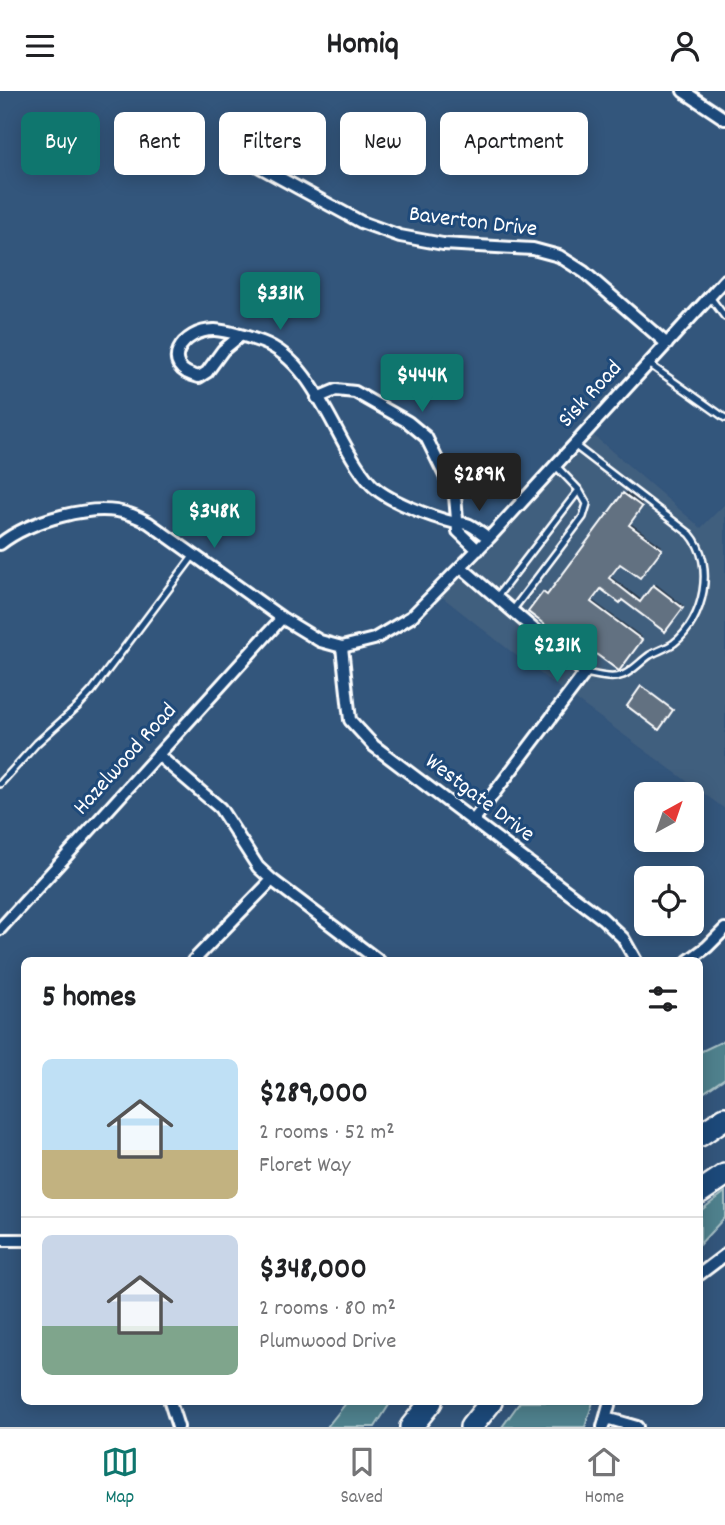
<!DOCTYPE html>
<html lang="en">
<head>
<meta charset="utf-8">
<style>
	body { margin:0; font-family:Dekko,sans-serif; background:#f6f6f6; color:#202124; height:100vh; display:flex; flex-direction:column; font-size:26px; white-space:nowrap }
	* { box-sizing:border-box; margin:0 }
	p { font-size:23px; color:#757577 }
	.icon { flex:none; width:38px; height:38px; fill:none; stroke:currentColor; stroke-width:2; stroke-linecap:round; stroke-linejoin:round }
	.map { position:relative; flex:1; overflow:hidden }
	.drawer { position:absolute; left:21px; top:866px; width:682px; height:448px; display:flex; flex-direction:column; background:#fff; border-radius:10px; box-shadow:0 4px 18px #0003 }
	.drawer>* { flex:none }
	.top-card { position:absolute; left:21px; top:21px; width:684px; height:63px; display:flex; gap:14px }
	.needle { width:46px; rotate:40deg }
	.controls { position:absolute; left:634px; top:691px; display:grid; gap:14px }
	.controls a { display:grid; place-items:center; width:70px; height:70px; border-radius:10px; background:#fff; box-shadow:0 4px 18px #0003; font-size:35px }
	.price { position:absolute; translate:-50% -60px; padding:0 16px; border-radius:7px; background:#0f766e; color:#fff; font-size:23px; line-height:46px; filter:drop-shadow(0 2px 4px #0008) }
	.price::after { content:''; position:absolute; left:50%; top:42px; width:21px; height:16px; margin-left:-10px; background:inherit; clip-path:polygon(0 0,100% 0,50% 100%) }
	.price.on { background:#222; color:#fff }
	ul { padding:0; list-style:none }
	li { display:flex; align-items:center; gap:21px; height:175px; padding:0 21px }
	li+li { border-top:2px solid #e0e0e0 }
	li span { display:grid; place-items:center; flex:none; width:196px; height:140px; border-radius:10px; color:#555 }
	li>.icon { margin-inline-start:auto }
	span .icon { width:84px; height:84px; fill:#fffc; stroke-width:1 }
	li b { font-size:30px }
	h2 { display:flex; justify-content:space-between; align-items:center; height:84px; padding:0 21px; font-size:30px }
	.tag { padding:0 24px; border-radius:10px; background:#fff; box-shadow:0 4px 18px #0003; font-size:24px; line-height:63px }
	.tag.on { background:#0f766e; color:#fff }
	header { display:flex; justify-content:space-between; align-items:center; height:91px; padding:0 21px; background:#fff; font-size:32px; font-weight:700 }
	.tabs { display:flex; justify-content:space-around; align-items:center; height:98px; border-top:2px solid #e0e0e0; background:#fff; font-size:19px; color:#757577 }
	.tabs a { display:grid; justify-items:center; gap:4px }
	.tabs .on { color:#0f766e }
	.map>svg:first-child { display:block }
</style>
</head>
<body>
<header><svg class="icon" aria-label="menu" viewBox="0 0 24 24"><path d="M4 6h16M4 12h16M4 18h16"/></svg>Homiq<svg class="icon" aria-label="person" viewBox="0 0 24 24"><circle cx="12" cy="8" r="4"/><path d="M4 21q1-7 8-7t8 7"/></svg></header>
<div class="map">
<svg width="725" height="1336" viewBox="0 0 725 1336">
	<rect width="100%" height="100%" fill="#33567c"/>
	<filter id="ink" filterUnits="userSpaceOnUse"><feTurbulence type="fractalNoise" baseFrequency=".0143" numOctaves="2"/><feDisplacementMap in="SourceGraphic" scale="14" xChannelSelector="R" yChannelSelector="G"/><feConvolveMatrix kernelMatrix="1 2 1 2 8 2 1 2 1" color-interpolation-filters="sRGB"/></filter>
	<g filter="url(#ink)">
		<path fill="#415e7e" d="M593,344L701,437L725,413V718L527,573L441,505L477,470Z"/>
		<path fill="#50818d" stroke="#a8c0c6" stroke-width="2" d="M725,949V987L700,1004V961Z
			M725,1101V1126L700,1153V1120Z
			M347,1311H391L375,1336H327Z
			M520,1311H593L585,1336H502Z"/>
		<path fill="#0007" d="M626,401L642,413L629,431L662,455L641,483L620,471L610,485L643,510L656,493L684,515L665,539L622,507L601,496L592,509L642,546L620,576L569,541L530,521L546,500L550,504Z"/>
		<path fill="#627181" stroke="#fff" stroke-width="2" d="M623,402L642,416L629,434L662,458L640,487L620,473L609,487L640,511L653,494L683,517L665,541L622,509L620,512L601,498L591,511L642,549L619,580L569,543L565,549L528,521L543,501L547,504Z
			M641,595L673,619L659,639L627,615Z"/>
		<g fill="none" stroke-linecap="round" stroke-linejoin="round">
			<defs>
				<path id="service" d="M710,206L725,226
					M649,273L725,327
					M574,354L690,443C716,473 704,529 674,552C667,557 657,560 650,564C641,570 633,580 623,584C612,589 597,584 585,582
					M555,374L579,399
					M496,507L579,399L587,413L583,426L512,520
					M0,693L37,652L77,616L92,600L194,464"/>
				<path id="minor" d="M683,0L725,28
					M258,75L361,131L400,145L443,153L533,158L559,165L584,181L667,253
					M240,245L223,259L207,281L199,286C157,277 182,238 215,239C229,240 248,246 262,251C316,271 334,350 370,392C384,409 434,427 456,432C460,432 464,432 467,433C474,435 482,443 489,447
					M317,307L336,299L355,301L408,331L426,346L455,405L458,440L478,459
					M0,453C29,430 93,411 129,423C136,425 143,429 149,432L282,527L320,550L342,556L374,548L411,526L489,447L725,189
					M461,476L585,582L473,730
					M342,556L350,629L374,655L602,827L623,847L636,870
					M158,664L220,717L258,776L272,789L379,870
					M0,838L282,527
					M193,870L272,789
					M688,870L707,856L725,838
					M0,1149H24
					M700,1183L725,1164
					M170,1311L178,1336
					M606,1327L637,1336
					M603,1336L610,1311"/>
				<path id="motorway" d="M700,1044L725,1027
					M700,1101L725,1084
					M411,1336L431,1311
					M471,1336L491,1311"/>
			</defs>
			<use href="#service" stroke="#fff" stroke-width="10"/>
			<use href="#minor" stroke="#fff" stroke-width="16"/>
			<use href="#motorway" stroke="#fff" stroke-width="26"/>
			<use href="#service" stroke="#1f4a7a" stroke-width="5"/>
			<use href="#minor" stroke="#1f4a7a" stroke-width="10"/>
			<use href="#motorway" stroke="#1f4a7a" stroke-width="21"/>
		</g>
	</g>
	<g text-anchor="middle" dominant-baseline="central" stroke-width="6" stroke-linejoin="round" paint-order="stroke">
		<g font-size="23" fill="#fff" stroke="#1f4a7a">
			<text transform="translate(473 132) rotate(7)">Baverton Drive</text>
			<text transform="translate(591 304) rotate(-47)">Sisk Road</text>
			<text transform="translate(126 669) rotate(-48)">Hazelwood Road</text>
			<text transform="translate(479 708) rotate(37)">Westgate Drive</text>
		</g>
	</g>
</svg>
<div class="controls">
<a><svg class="needle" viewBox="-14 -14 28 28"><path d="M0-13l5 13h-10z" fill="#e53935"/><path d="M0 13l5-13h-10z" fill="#757577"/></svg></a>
<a><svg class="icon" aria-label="locate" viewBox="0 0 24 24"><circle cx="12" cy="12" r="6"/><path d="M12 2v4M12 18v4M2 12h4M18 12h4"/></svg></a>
</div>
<b class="price" style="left:280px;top:241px">$331K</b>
<b class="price" style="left:422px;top:323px">$444K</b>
<b class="price on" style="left:479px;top:422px">$289K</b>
<b class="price" style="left:214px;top:459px">$348K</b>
<b class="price" style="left:557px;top:593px">$231K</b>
<div class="top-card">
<a class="tag on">Buy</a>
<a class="tag">Rent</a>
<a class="tag">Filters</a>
<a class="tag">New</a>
<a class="tag">Apartment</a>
</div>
<section class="drawer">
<h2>5 homes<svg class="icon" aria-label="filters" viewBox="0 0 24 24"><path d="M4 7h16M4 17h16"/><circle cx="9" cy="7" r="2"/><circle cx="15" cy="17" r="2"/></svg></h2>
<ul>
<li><span style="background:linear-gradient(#bfe0f5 65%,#c2b280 0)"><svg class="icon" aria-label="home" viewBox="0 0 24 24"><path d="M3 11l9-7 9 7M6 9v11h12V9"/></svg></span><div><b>$289,000</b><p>2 rooms · 52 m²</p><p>Floret Way</p></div></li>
<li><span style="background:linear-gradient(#c9d6e8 65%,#7fa58c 0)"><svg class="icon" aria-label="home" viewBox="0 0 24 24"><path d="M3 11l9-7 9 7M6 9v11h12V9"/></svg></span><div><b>$348,000</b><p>2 rooms · 80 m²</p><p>Plumwood Drive</p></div></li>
</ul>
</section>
</div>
<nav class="tabs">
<a class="on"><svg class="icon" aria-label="map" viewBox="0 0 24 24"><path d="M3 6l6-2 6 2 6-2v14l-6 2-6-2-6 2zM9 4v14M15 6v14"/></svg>Map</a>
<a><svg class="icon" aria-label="saved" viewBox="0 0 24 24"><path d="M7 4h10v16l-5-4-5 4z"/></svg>Saved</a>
<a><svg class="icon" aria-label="home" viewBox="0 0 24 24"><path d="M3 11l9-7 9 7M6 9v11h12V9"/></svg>Home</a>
</nav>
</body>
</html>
